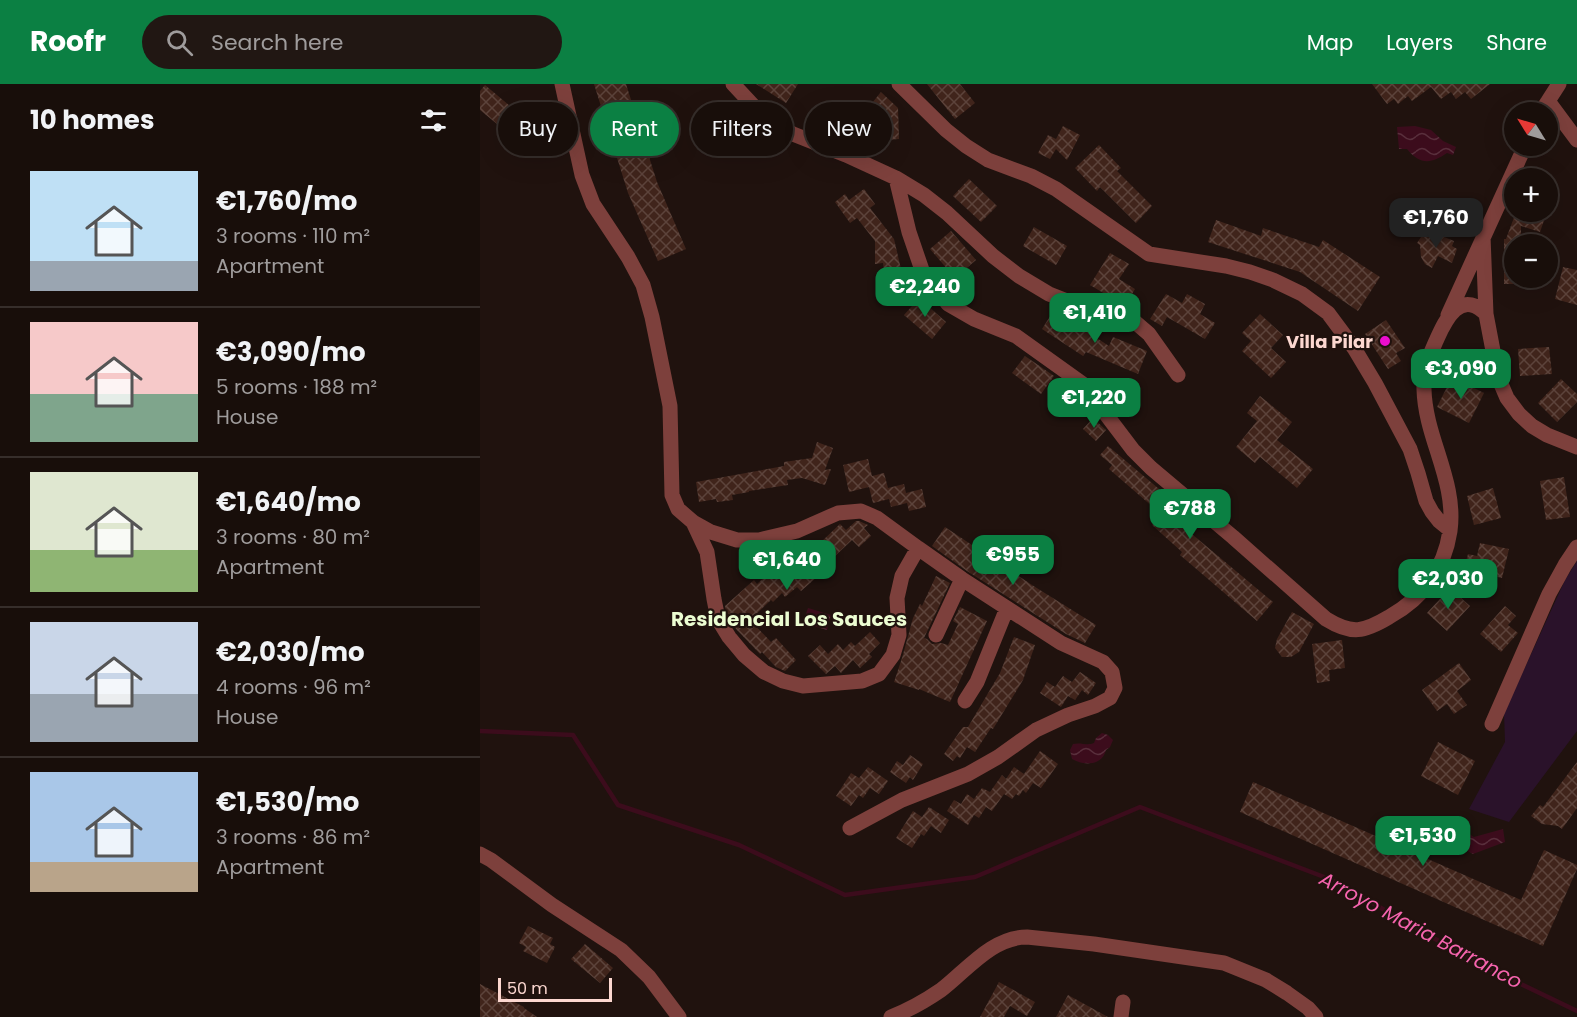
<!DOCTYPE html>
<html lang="en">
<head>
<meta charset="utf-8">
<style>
	body { margin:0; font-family:Poppins,sans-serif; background:#211713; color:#f1f3f6; height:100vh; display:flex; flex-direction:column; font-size:22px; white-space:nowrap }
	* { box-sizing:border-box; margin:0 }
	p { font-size:20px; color:#9f9c9c }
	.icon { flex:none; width:33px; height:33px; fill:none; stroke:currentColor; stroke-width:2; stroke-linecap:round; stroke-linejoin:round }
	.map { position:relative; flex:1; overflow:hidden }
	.side { display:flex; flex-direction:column; background:#180e0a; width:480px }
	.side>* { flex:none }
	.guide { position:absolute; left:18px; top:18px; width:570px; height:54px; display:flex; gap:12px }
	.needle { width:39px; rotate:307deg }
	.buttons { position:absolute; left:1024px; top:18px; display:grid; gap:12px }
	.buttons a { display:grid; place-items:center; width:54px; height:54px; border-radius:50%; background:#180e0a; box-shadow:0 6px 24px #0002,0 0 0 2px #362e2b; font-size:30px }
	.scale { position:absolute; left:18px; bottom:15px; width:114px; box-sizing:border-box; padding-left:6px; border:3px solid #fcd7d0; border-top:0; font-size:16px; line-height:21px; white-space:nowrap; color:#fcd7d0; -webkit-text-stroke:4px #20120e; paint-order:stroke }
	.price { position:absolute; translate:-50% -51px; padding:0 14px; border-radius:12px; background:#0b8043; color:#fff; font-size:20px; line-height:39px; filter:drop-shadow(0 2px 3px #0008) }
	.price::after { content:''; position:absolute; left:50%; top:36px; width:18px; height:14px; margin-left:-9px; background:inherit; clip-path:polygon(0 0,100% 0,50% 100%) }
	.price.current { background:#222; color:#fff }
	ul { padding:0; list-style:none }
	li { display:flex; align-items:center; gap:18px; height:150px; padding:0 30px }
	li+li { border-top:2px solid #362e2b }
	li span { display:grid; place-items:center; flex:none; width:168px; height:120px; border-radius:0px; color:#555 }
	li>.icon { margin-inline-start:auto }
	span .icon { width:72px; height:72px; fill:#fffc; stroke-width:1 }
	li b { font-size:26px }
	h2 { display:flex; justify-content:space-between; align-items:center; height:72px; padding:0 30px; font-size:26px }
	.chip { padding:0 21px; border-radius:27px; background:#180e0a; box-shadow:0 6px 24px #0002,0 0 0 2px #362e2b; font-size:21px; line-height:54px }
	.chip.current { background:#0b8043; color:#fff }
	header { display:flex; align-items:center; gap:36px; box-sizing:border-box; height:84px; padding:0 30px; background:#0b8043; color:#fff }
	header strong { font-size:28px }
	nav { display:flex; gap:33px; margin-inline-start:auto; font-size:21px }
	.search { width:420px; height:54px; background:#211713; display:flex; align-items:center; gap:15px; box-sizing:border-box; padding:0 21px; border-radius:33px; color:#9f9c9c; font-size:22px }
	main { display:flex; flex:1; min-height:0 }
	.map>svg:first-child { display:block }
</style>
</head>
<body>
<header>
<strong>Roofr</strong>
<div class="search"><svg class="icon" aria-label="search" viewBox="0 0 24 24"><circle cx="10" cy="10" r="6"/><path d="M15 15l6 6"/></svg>Search here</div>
<nav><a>Map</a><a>Layers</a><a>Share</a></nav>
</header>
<main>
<section class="side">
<h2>10 homes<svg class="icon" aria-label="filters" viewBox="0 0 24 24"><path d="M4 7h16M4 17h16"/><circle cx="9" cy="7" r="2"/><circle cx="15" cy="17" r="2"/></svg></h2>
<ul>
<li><span style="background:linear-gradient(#bfe0f5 75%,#9aa5b1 0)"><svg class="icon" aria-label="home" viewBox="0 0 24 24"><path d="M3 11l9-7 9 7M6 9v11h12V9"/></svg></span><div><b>€1,760/mo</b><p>3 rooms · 110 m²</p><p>Apartment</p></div></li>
<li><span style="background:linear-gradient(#f6c9c9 60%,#7fa58c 0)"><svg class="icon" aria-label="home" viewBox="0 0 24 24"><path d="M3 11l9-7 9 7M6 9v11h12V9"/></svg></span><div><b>€3,090/mo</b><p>5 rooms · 188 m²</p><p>House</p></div></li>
<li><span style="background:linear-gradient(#dfe7d0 65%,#8fb573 0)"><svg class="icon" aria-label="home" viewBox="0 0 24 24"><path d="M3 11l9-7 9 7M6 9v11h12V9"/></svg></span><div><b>€1,640/mo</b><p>3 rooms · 80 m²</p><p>Apartment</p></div></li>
<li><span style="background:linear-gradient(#c9d6e8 60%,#9aa5b1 0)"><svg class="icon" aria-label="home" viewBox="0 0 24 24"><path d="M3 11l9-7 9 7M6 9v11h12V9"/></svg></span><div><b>€2,030/mo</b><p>4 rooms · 96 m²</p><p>House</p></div></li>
<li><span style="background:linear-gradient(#a9c7e8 75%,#b9a48a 0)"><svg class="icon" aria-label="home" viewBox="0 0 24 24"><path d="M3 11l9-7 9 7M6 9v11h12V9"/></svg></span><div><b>€1,530/mo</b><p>3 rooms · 86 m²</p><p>Apartment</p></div></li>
</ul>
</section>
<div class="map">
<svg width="1097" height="933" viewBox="0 0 1097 933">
	<defs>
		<pattern id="water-waves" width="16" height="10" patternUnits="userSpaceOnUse" patternTransform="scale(1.5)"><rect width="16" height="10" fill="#3c0c1c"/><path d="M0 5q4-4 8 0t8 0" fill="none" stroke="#592f3c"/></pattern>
		<pattern id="building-cross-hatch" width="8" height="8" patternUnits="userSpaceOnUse" patternTransform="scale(1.5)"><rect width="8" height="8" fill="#40241b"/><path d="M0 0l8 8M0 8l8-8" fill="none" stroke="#5c433b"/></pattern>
	</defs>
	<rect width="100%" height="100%" fill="#20120e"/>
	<path fill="#2a122a" d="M1097,477V647L1029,738L989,725L1025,658L1024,629L1085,496Z"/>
	<path fill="url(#water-waves)" d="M935,42L951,46L963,57L976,63L973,71L967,69C951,80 940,81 927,65H919L917,43Z
		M328,524L351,531L347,546L323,539Z
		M622,649L628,651L633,656L630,663L626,666C622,682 604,682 592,675L590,666L593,660C601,658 607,662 614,659L616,654Z
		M1023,745L1025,758L993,770L975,760L983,746L994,753Z"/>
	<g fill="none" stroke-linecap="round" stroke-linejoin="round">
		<path stroke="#3c0c1c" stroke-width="4.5" d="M0,647L93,651L138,721L259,761L365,811L495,793L660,723L852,796L999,880L1097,927"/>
	</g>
	<path fill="url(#building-cross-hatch)" d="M114,0H146L177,98L206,165L178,177L148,109Z
		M276,0H318L306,19Z
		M447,0H480L495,19L475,35Z
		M892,0H1010L991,15L985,8L976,15L971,8L961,15L951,3L932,17L928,12L918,20L914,15L907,20Z
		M5,1L49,38L35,55L0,26V7Z
		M401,8L418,24L419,55L393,57L392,19Z
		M583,42L600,51L587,76L576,65L570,75L558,69L568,51L576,55Z
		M619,61L641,84L637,87L672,122L656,139L620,103L617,107L595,84Z
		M489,95L517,122L501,138L473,112Z
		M384,105L395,120L390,124L414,155L421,185L404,187L403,179L395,180V157L377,134L370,139L355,118L365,110L369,116Z
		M1036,128H1067L1060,148L1041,142V160H1035V200H1024V155H1026Z
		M736,136L781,152L783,144L839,163L843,156L900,193L878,227L820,188L728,158Z
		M554,143L587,162L576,181L543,162Z
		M471,147L496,176L475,194L450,165Z
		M952,148L974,157L972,162L977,165L972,179L958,172L952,184L945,180L941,173L940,161L937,159L941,153L946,149Z
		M630,169L649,180L639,195L655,205L645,222L610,201Z
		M1083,183L1097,186V221L1075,215Z
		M686,210L702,219L707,210L725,220L720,230L735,239L725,255L687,233L682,242L670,235Z
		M439,214L466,238L452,255L424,231Z
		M574,226L629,262L633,253L667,267L658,290L606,268L603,272L562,245Z
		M780,230L803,251L791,264L806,278L791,294L762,267L771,257L762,249Z
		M906,236L925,264L916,269L921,277L908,285L885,250Z
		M1069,263L1072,290L1040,292L1038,265Z
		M545,272L574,292L561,310L532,289Z
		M972,293L1004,309L989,339L957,323Z
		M1081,295L1097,310V318L1077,338L1058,319Z
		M780,312L812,338L797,356L833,385L817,404L780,373L775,379L756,363L777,337L767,329Z
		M613,334L626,346L616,357L603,345Z
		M337,358L353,364L345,386L351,385L345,401L322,394L307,396L308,401L269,407V408L252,411L253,416L237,418L236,415L219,418L216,398L304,382V378L332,374Z
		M628,362L685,410L683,412L713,438L707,446L793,518L777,537L700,471L702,468L672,441L681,430L629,385L632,381L620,371Z
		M388,375L392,392L404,389L408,404L424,400L426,409L442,405L446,423L429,427L427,419L411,423L409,415L393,419L389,403L369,408L363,381Z
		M1084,393L1090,433L1066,436L1060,397Z
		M1013,404L1021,434L994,441L987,412Z
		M376,437H379L388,441L384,444L391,452L379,463L372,456L335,491L337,493L321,507L317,503L305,513L302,509L293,518L291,516L270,536L291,558L296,554L316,576L305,587L296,583L282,568L280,570L256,545L253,540L256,537L246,528L245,522L274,496L277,500L290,488L294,493L299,488L306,487L308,484L309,485L321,475L322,476L360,440L366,446Z
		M465,443L552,501L616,541L605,559L586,550L487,487L452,462Z
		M1000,459L1029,465L1022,494L984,485L988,470L997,472Z
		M456,492L470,499L444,554L447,555L452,560L461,559L468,561L478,540L473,537L480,523L507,537L470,618L439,605V606L414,598L422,574L433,534L440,520L442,522Z
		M970,504L990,522L967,547L947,529Z
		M1025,522L1036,532L1028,541L1038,549L1021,568L1000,550Z
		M812,528L834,540L819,568L811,573H802L795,564L797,555Z
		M390,548L400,559L389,570L392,573L380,584L373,576L361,589L355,582L346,590L328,572L340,561L348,570L358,560L363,566L371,558L375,562Z
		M534,553L555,561L543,596L513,645L511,644L495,668L487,663L480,674L477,672L473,677L464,670L483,643H488L520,589Z
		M862,556L865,584L849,586L850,597L837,599L832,560Z
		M979,579L991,596L977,607L987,621L974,630L967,620L957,627L942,606Z
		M600,588L616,599L608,611L602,606L595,616L588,612L581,623L560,609L567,598L575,603L583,592L592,598Z
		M958,658L995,677L978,711L941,692Z
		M560,667L578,680L561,704L553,699L546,709L543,706L539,712L536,710L532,715L524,710L512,727L506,723L499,734L494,731L488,741L467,727L474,716L481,720L487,710L494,715L502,704L510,708L522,691L526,695L534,683L544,690Z
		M430,671L443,680L433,696L430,693L426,699L410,688L417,677L423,681Z
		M1097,678V724L1082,745L1078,742L1062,740L1051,732L1060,721L1063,723Z
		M388,683L408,697L399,710L390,704L383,714L379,711L371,722L356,712L371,689L379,694Z
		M773,698L1041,816L1064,766L1097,781V785L1063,862L760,728Z
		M449,723L469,736L461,749L451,742L444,752L441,750L432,764L416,754L433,727L442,733Z
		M48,842L73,854L70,860L75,863L67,879L43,867L46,863L39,859Z
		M105,860L133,884L120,899L91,875Z
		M519,898L555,918L547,932L530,922L524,933H500Z
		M0,900L44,923V924L57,933H0Z
		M588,911L628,933H576Z"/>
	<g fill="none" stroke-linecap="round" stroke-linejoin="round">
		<path stroke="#7d403c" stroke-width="15" d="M82,0L102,91L113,120L148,173L163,201L172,233L190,322L192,411L198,425L213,438L231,448L257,456H279L317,447L358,429L381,427L397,434L438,464L422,492L417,514L419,551L413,571L399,590L382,597L323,602L303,597L284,588L264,571L249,553L238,535L234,515L227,468L213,438
			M253,0L281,30L313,50L366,71L416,94L429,148L442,186L468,220L494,235L536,252L603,300L653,366L671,384L753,453L846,535C872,551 884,548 909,533C943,514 964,486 970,447C977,397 945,354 944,305C944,299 943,292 945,287C947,277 952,266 956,257C961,246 966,234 975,226C986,216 997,221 1006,230
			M419,0L466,46L486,62L508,76L551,92L576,105L669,170L746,182L770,188L793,196L822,210L848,229L874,264L895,299L930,365L938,389L946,417L952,428L959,437L970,446
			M1068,17L1097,56
			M1061,28L1079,0
			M416,94L444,111L467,129L513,172L539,192L569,210L597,221L632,229L655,238L669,250L698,291
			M1003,152L1006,230L1018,293L1027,314L1039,330L1052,342L1067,351L1097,363
			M968,231L1045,62
			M279,456L300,479
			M456,551L482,495
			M485,617L497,598L527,524
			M1012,640L1069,510L1085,481L1097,463
			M370,744L422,716L488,690L518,673L556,646L588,631L615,622L630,614L635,604L632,588L623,578L581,559L482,495L438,464
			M0,770L11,776L72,821L141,866L169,893L199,933
			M411,933C429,926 445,917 461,906C487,886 512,853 547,853L614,860L744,879L786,896L807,909L828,924L836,933
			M641,933L643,918"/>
	</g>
	<circle fill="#ec0dce" stroke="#20120e" stroke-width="2" cx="905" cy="257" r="6"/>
	<g text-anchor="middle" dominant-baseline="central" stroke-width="4.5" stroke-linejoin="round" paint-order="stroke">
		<g font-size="18" font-weight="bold" fill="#fcd7d0" stroke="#20120e" text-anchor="end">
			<text x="893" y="257">Villa Pilar</text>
		</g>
		<g font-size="20" font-weight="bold" fill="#ecfdd2" stroke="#20120e">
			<text x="309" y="535">Residencial Los Sauces</text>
		</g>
		<g font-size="20" font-style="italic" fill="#f664ae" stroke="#20120e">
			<text transform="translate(941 846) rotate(28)">Arroyo Maria Barranco</text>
		</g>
	</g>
</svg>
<div class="buttons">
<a><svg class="needle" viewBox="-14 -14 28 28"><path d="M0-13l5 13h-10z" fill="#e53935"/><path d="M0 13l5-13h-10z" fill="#9f9c9c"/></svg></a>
<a>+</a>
<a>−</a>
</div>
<div class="scale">50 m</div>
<b class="price current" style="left:956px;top:165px">€1,760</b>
<b class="price" style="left:445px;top:234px">€2,240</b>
<b class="price" style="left:615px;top:260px">€1,410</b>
<b class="price" style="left:981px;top:316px">€3,090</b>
<b class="price" style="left:614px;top:345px">€1,220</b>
<b class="price" style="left:710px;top:456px">€788</b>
<b class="price" style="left:533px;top:502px">€955</b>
<b class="price" style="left:307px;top:507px">€1,640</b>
<b class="price" style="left:968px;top:526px">€2,030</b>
<b class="price" style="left:943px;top:783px">€1,530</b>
<div class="guide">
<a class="chip">Buy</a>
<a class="chip current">Rent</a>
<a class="chip">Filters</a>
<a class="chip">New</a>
</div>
</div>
</main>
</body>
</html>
